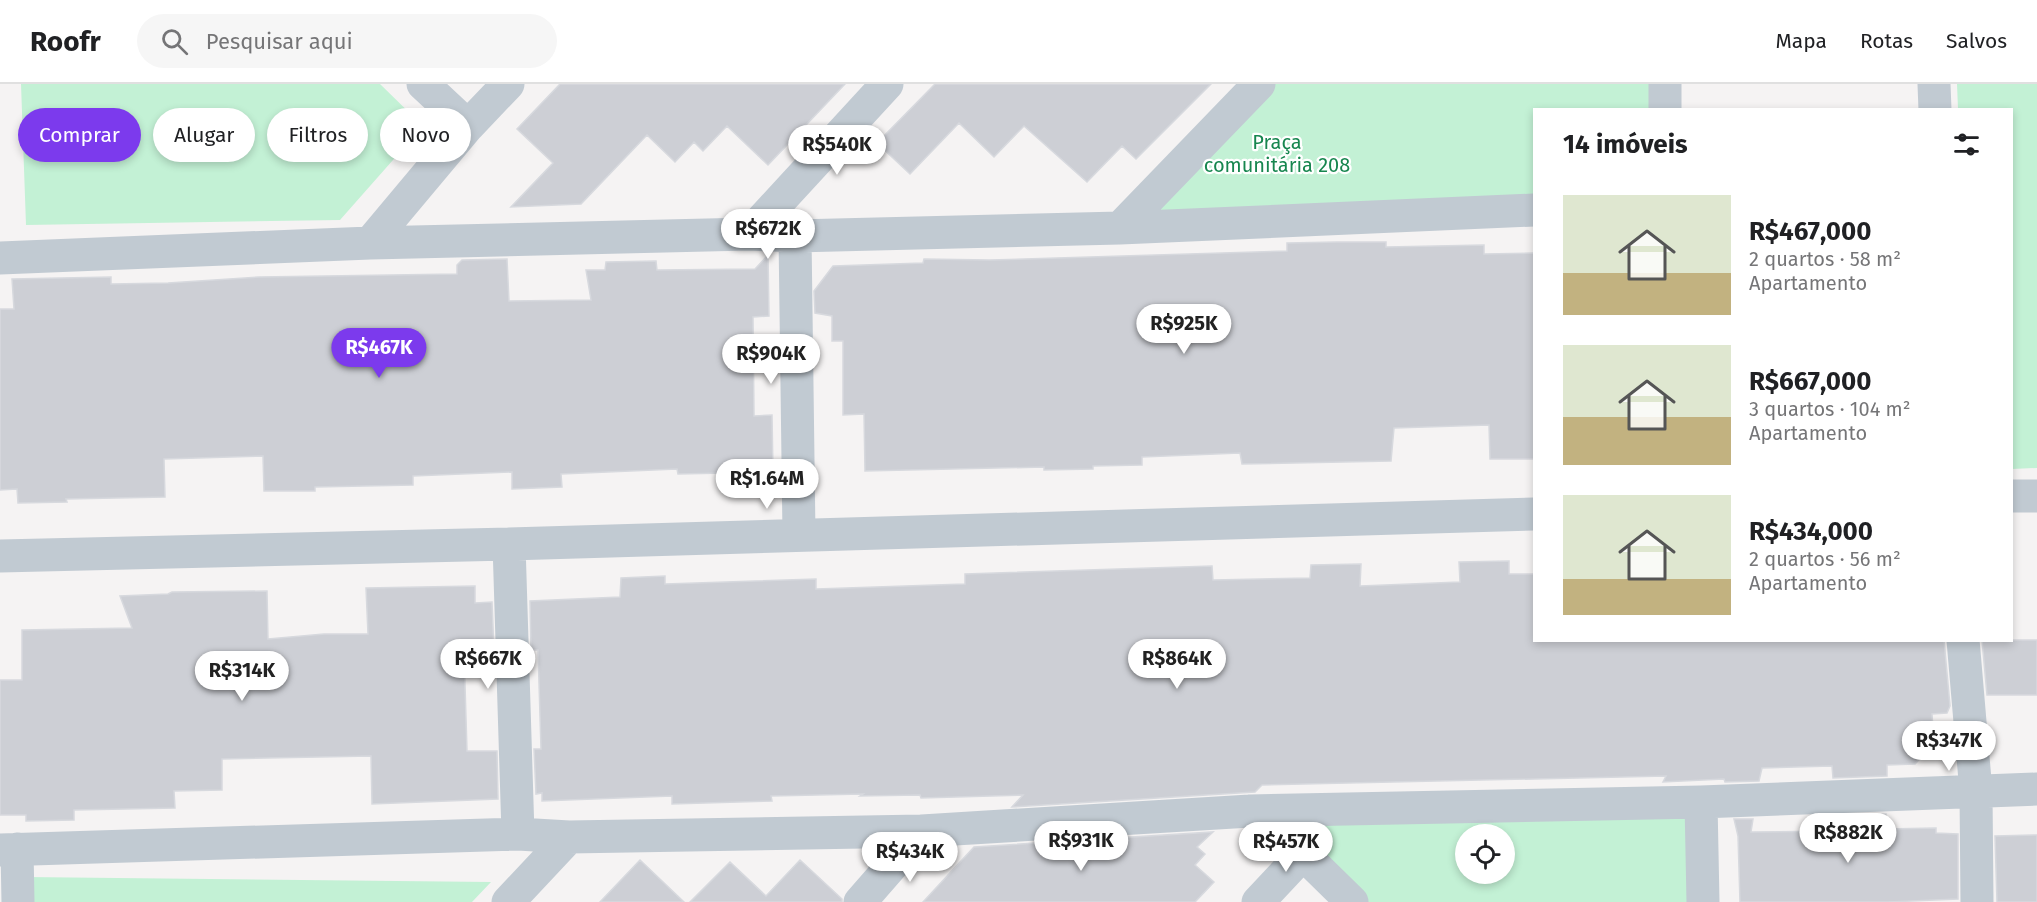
<!DOCTYPE html>
<html lang="pt">
<head>
<meta charset="utf-8">
<style>
	body { margin:0; font-family:"Fira Sans",sans-serif; background:#f6f6f6; color:#202124; height:100vh; display:flex; flex-direction:column; font-size:22px; white-space:nowrap }
	* { box-sizing:border-box; margin:0 }
	p { font-size:20px; color:#757577 }
	.icon { flex:none; width:33px; height:33px; fill:none; stroke:currentColor; stroke-width:2; stroke-linecap:round; stroke-linejoin:round }
	.map { position:relative; flex:1; overflow:hidden }
	.side { position:absolute; left:1533px; top:24px; width:480px; height:534px; display:flex; flex-direction:column; background:#fff; border-radius:0px; box-shadow:0 3px 9px #0003 }
	.side>* { flex:none }
	.guide { position:absolute; left:18px; top:24px; width:570px; height:54px; display:flex; gap:12px }
	.controls { position:absolute; left:1455px; top:740px; display:grid; gap:12px }
	.controls a { display:grid; place-items:center; width:60px; height:60px; border-radius:50%; background:#fff; box-shadow:0 3px 9px #0003; font-size:30px }
	.price { position:absolute; translate:-50% -51px; padding:0 14px; border-radius:21px; background:#fff; color:#222; font-size:20px; line-height:39px; filter:drop-shadow(0 2px 3px #0008) }
	.price::after { content:''; position:absolute; left:50%; top:36px; width:18px; height:14px; margin-left:-9px; background:inherit; clip-path:polygon(0 0,100% 0,50% 100%) }
	.price.on { background:#7c3aed; color:#fff }
	ul { padding:0; list-style:none }
	li { display:flex; align-items:center; gap:18px; height:150px; padding:0 30px }
	li span { display:grid; place-items:center; flex:none; width:168px; height:120px; border-radius:0px; color:#555 }
	li>.icon { margin-inline-start:auto }
	span .icon { width:72px; height:72px; fill:#fffc; stroke-width:1 }
	li b { font-size:26px }
	h2 { display:flex; justify-content:space-between; align-items:center; height:72px; padding:0 30px; font-size:26px }
	.chip { padding:0 21px; border-radius:27px; background:#fff; box-shadow:0 3px 9px #0003; font-size:21px; line-height:54px }
	.chip.on { background:#7c3aed; color:#fff }
	header { display:flex; align-items:center; gap:36px; box-sizing:border-box; height:84px; padding:0 30px; background:#fff; border-bottom:2px solid #e0e0e0 }
	header strong { font-size:28px }
	nav { display:flex; gap:33px; margin-inline-start:auto; font-size:21px }
	.search { width:420px; height:54px; background:#f6f6f6; display:flex; align-items:center; gap:15px; box-sizing:border-box; padding:0 21px; border-radius:33px; color:#757577; font-size:22px }
	.map>svg:first-child { display:block }
</style>
</head>
<body>
<header>
<strong>Roofr</strong>
<div class="search"><svg class="icon" aria-label="search" viewBox="0 0 24 24"><circle cx="10" cy="10" r="6"/><path d="M15 15l6 6"/></svg>Pesquisar aqui</div>
<nav><a>Mapa</a><a>Rotas</a><a>Salvos</a></nav>
</header>
<div class="map">
<svg width="2037" height="818" viewBox="0 0 2037 818">
	<rect width="100%" height="100%" fill="#f5f3f3"/>
	<path fill="#c3f1d5" fill-rule="evenodd" d="M21,0H380L423,42L340,136L26,141Z
		M1246,0H1672L1673,25L1534,26V130L1109,146Z
		M1957,0H2037V384L2012,385V26L1958,25Z
		M1700,730L1701,818H1362L1269,734ZM1466,750H1504V789H1466Z
		M25,793L491,798L472,818H27Z"/>
	<path fill="#cdcfd5" stroke="#d7d9de" stroke-width="1.5" d="M560,0H845L768,81L727,42L703,67L694,58L675,78L647,51L581,120L511,123L553,79L517,45Z
		M935,0H1211L1136,75L1122,62L1087,98L1024,42L994,73L959,39L910,90L877,59Z
		M1337,158H1386V163L1484,161V170L1534,169V375H1490L1489,341L1394,344L1391,377L1242,380L1240,369L1142,373V381L1093,382V385L1044,386V383L865,387L864,330L843,331V257H832V232L815,229L814,207L833,182L923,179L924,175L990,176L1287,167V159Z
		M768,171L769,232L753,233L754,332L772,331L773,388L678,390L677,385L561,390L562,403L512,405V388L413,392V401L315,403V407H264L263,372L164,375L165,413L66,415L67,418L18,419L17,405L0,406V225H14L12,195L111,193V200L168,199L259,193L457,190V181L462,176L507,175L509,217L591,216L586,186H605L606,178L656,177L657,186L755,185Z
		M1509,477V490H1534V556H1944L1950,622L1947,629L1932,630L1934,660L1915,680L1887,681V692L1833,694L1832,682L1762,684L1759,697L1725,698L1724,695L1663,698L1666,692L1262,701L1255,708L1012,723L1023,711L921,714L920,711L860,712L863,710L771,712L772,717L672,720V712L542,717V709L536,710L534,665H541L538,566H531L530,517L620,513L621,494L665,492V500L816,495V505L965,500V490L1212,482L1213,496L1310,494L1311,481L1361,480L1360,502L1460,498L1459,478Z
		M475,502V519L492,518L494,567L464,568L467,667H497L498,715L372,720L371,672L222,675V706L174,707L175,724L74,726V736L26,737V731H0V596H22V546L132,544L120,512L168,510L172,508L267,507L268,555L324,550H368L366,504Z
		M1982,556H2037V611H1987Z
		M1886,730L1885,745L1936,744V749L1958,750V815L1888,818H1740L1738,752L1734,735H1753L1751,748L1836,747L1835,732Z
		M1213,748L1197,763L1205,770L1195,781L1214,798L1195,818H923L974,763Z
		M2037,751V818H1997L1995,752Z
		M640,776L684,818H600Z
		M800,776L842,815V818H690L730,778L766,812Z"/>
	<g fill="none" stroke-linecap="round" stroke-linejoin="round">
		<path stroke="#c1cad2" stroke-width="33" d="M423,0L468,42
			M1665,0V26
			M1934,0L1935,26
			M1120,144L1259,0
			M749,150L887,0
			M795,152L799,451
			M370,159L468,42L508,0
			M0,174L370,159L749,150L795,152L1120,144L1534,126
			M2012,412H2037
			M509,460L518,750
			M0,472L509,460L1534,430
			M1963,556L1976,708L1977,818
			M1701,718L1703,818
			M1250,727L1303,770L1352,818
			M17,765L18,818
			M0,766L518,750L569,753L922,747L1250,727L1701,718L2037,705
			M508,818L569,753
			M860,818L922,747
			M1258,818L1303,770"/>
	</g>
	<g text-anchor="middle" dominant-baseline="central" stroke-width="4.5" stroke-linejoin="round" paint-order="stroke">
		<g font-size="20" fill="#17864f" stroke="#fff">
			<text x="1277" y="58">Praça<tspan x="1277" dy="23">comunitária 208</tspan></text>
		</g>
	</g>
</svg>
<div class="controls">
<a><svg class="icon" aria-label="locate" viewBox="0 0 24 24"><circle cx="12" cy="12" r="6"/><path d="M12 2v4M12 18v4M2 12h4M18 12h4"/></svg></a>
</div>
<b class="price" style="left:837px;top:92px">R$540K</b>
<b class="price" style="left:768px;top:176px">R$672K</b>
<b class="price" style="left:1184px;top:271px">R$925K</b>
<b class="price on" style="left:379px;top:295px">R$467K</b>
<b class="price" style="left:771px;top:301px">R$904K</b>
<b class="price" style="left:767px;top:426px">R$1.64M</b>
<b class="price" style="left:488px;top:606px">R$667K</b>
<b class="price" style="left:1177px;top:606px">R$864K</b>
<b class="price" style="left:242px;top:618px">R$314K</b>
<b class="price" style="left:1949px;top:688px">R$347K</b>
<b class="price" style="left:1848px;top:780px">R$882K</b>
<b class="price" style="left:1081px;top:788px">R$931K</b>
<b class="price" style="left:1286px;top:789px">R$457K</b>
<b class="price" style="left:910px;top:799px">R$434K</b>
<div class="guide">
<a class="chip on">Comprar</a>
<a class="chip">Alugar</a>
<a class="chip">Filtros</a>
<a class="chip">Novo</a>
</div>
<section class="side">
<h2>14 imóveis<svg class="icon" aria-label="filters" viewBox="0 0 24 24"><path d="M4 7h16M4 17h16"/><circle cx="9" cy="7" r="2"/><circle cx="15" cy="17" r="2"/></svg></h2>
<ul>
<li><span style="background:linear-gradient(#dfe7d0 65%,#c2b280 0)"><svg class="icon" aria-label="home" viewBox="0 0 24 24"><path d="M3 11l9-7 9 7M6 9v11h12V9"/></svg></span><div><b>R$467,000</b><p>2 quartos · 58 m²</p><p>Apartamento</p></div></li>
<li><span style="background:linear-gradient(#dfe7d0 60%,#c2b280 0)"><svg class="icon" aria-label="home" viewBox="0 0 24 24"><path d="M3 11l9-7 9 7M6 9v11h12V9"/></svg></span><div><b>R$667,000</b><p>3 quartos · 104 m²</p><p>Apartamento</p></div></li>
<li><span style="background:linear-gradient(#dfe7d0 70%,#c2b280 0)"><svg class="icon" aria-label="home" viewBox="0 0 24 24"><path d="M3 11l9-7 9 7M6 9v11h12V9"/></svg></span><div><b>R$434,000</b><p>2 quartos · 56 m²</p><p>Apartamento</p></div></li>
</ul>
</section>
</div>
</body>
</html>
